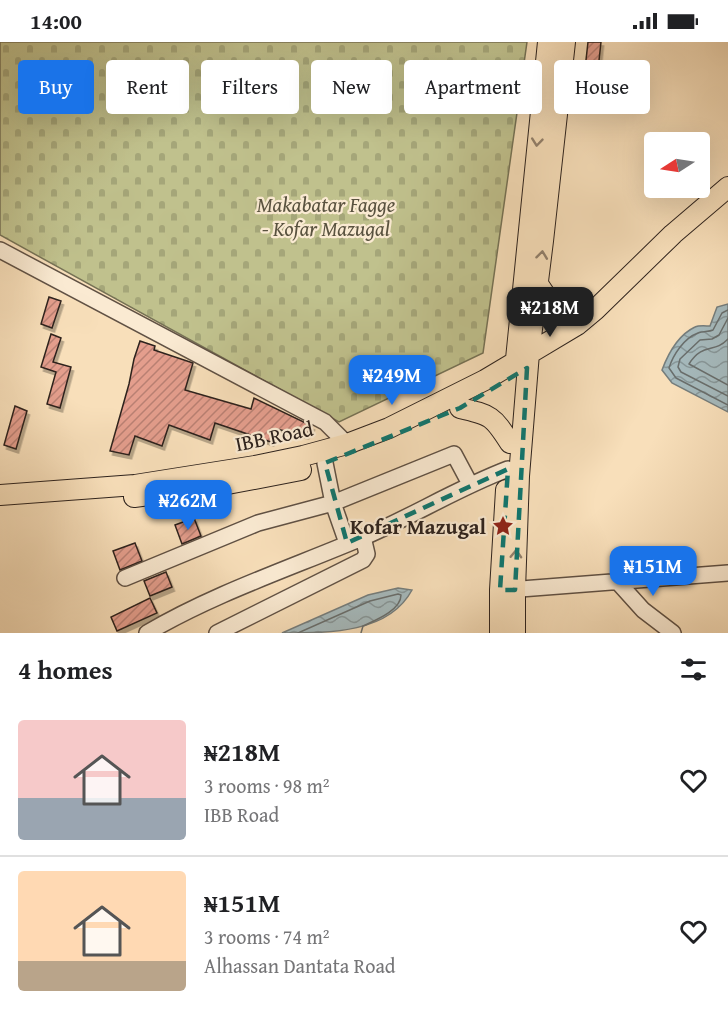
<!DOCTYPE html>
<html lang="en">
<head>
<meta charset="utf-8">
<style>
	body { margin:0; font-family:"Gentium Book Plus",serif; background:#f2f2f2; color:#202124; height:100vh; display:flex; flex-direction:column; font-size:22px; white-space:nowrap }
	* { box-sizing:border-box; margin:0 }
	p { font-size:20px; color:#757577 }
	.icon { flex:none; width:33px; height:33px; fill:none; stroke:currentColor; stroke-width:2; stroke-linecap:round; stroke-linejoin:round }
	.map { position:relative; height:591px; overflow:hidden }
	.details { display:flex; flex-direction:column; background:#fff; flex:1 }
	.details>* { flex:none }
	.hud { position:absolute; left:18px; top:18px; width:693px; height:54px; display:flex; gap:12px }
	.needle { width:39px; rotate:258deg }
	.fabs { position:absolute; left:644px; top:90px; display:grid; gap:12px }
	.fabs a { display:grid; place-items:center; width:66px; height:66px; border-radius:6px; background:#fff; box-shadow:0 6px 24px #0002; font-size:30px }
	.price { position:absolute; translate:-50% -51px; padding:0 14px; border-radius:12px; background:#1a73e8; color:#fff; font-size:20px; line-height:39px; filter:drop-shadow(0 2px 3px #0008) }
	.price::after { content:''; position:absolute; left:50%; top:36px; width:18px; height:14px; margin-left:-9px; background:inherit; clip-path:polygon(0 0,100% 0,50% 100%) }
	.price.current { background:#222; color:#fff }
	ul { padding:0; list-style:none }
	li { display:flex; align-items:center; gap:18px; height:150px; padding:0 18px }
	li+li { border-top:2px solid #e0e0e0 }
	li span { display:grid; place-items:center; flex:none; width:168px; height:120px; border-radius:6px; color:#555 }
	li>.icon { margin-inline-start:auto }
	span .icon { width:72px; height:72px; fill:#fffc; stroke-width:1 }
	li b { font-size:26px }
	h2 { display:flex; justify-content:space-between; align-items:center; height:72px; padding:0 18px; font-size:26px }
	.tag { padding:0 21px; border-radius:6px; background:#fff; box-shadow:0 6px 24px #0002; font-size:21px; line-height:54px }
	.tag.current { background:#1a73e8; color:#fff }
	.status { display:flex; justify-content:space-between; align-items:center; height:42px; padding:0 30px; background:#fff; direction:ltr }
	.status svg { height:16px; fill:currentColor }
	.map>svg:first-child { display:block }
</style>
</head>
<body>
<div class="status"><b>14:00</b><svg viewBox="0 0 49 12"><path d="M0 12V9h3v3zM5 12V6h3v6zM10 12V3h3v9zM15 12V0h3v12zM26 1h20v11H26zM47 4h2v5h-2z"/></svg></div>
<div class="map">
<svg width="728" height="591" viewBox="0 0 728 591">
	<defs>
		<pattern id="cemetery-stones" width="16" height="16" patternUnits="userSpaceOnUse" patternTransform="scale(1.5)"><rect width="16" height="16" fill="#c0c18d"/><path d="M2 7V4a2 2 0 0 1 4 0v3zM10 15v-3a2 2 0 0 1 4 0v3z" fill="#a5a679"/></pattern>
		<pattern id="water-waves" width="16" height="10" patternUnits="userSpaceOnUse" patternTransform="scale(1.5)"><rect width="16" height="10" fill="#a5b9bc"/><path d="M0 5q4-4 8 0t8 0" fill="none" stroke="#879698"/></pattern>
		<pattern id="building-hatch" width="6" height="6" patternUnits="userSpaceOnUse" patternTransform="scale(1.5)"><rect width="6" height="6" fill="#e49e8d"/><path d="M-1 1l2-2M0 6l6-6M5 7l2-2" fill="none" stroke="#b98073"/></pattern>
		<filter id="shadow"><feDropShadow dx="2.5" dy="4" stdDeviation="0" flood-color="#0004"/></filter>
	</defs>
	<rect width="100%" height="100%" fill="#f8dfba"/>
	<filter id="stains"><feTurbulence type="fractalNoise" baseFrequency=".00333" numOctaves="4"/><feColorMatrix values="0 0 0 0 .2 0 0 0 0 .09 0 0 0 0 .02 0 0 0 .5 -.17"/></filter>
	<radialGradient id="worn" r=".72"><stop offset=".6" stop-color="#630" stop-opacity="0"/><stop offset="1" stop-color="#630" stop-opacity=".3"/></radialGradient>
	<path fill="url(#cemetery-stones)" stroke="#767255" stroke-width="1.5" d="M0,0H527L483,311L339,380L0,193Z"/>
	<path fill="url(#water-waves)" stroke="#757d7c" stroke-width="1.5" d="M728,262V370L672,341L662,328C668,312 678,293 695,285C699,283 706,284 710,284L717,265Z
		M398,546L412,548C389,591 331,591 282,591L368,553Z"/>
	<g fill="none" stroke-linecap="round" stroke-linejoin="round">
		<path stroke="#696e6c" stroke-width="1.5" d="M728,268L722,271L713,288C709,290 703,289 698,291C684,296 673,313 669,326L676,336L728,363
			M728,276L719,293L712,297L700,298L680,317L678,325L681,330L728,354
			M728,297C714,312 703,300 689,322L728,343
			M298,591L370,559L398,552L401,553C401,568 376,578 363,584L361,591"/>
	</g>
	<path fill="url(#building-hatch)" stroke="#2d221d" stroke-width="1.5" filter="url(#shadow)" d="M588,0H601L596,46L583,45Z
		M49,255L61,259L52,286L41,282Z
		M51,292L61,296L53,320L71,325L60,366L47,362L56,330L41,325Z
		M140,299L155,304L154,308L193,321L185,348L251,367L254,356L312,384L306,393L276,387L271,400L215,381L210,398L169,383L162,404L135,394L129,413L110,409L129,342L134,317Z
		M15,364L27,369L16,407L4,403Z
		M194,476L201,494L182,502L175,483Z
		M135,501L142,519L120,528L113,509Z
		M166,530L172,545L150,554L144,539Z
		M150,556L157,571L117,589L111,575Z"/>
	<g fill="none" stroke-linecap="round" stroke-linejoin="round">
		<defs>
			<path id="minor" d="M0,208L325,380L347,402
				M325,421L333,461L347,501
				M125,536L258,481L333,461L454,412L470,442
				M616,538L643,568L673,591
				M507,548L728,531
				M147,591C215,551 291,526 364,495C413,474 458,446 508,427
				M217,591L363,518L367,512L363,495"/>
			<path id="major" d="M538,242C549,259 558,273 577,283
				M516,317L548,0
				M460,366C491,373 493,374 510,401
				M0,453L135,443L255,424L303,414L347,402L389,386L485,338L577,283L595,268L673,192L728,145
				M134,455L217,444L301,428
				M500,591V548L506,448
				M515,591V548L519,434L529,311L543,199L565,0"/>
		</defs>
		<use href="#minor" stroke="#605144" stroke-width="18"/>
		<use href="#major" stroke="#2d221d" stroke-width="22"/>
		<use href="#minor" stroke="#faead2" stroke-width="15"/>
		<use href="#major" stroke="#f8dfba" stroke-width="20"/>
	</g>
	<defs><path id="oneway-chevron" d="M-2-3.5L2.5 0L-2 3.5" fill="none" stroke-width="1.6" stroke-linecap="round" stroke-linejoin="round" transform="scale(1.5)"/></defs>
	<g stroke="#92806c">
		<use href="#oneway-chevron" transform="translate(537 100) rotate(96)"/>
		<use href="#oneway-chevron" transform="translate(542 213) rotate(-83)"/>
		<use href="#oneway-chevron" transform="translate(516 512) rotate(-88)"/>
	</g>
	<path fill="none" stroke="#0f766e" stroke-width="4.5" stroke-dasharray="12 8" stroke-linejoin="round" d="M527,326L515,548H500L508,427L347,501L325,421L460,366Z"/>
	<defs>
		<symbol id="sight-bare" viewBox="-9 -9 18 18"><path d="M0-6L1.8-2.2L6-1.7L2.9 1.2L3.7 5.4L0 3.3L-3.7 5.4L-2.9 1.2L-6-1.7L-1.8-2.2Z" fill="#8f2418" stroke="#faead2" stroke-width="2.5" paint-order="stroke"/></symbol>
	</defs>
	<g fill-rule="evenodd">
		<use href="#sight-bare" x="488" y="469" width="30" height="30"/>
	</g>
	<g text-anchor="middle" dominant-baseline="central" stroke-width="4.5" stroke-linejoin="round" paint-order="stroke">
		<g font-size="21" font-style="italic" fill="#59523f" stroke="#faead2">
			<text x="326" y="162">Makabatar Fagge<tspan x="326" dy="24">- Kofar Mazugal</tspan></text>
		</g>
		<g font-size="21" fill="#2d221d" stroke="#faead2">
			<text transform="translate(274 394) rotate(-12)">IBB Road</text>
		</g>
		<g font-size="21" font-weight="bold" fill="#2d221d" stroke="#faead2" text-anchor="end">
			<text x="486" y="484">Kofar Mazugal</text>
		</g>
	</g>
	<rect width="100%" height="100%" filter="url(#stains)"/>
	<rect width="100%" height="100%" fill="url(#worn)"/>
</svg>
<div class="fabs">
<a><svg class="needle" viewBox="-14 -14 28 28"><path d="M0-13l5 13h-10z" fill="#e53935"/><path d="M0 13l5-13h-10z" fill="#757577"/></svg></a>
</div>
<b class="price current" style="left:550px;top:296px">₦218M</b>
<b class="price" style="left:392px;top:364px">₦249M</b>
<b class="price" style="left:188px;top:489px">₦262M</b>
<b class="price" style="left:653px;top:555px">₦151M</b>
<div class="hud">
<a class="tag current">Buy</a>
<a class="tag">Rent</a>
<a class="tag">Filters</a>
<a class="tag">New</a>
<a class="tag">Apartment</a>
<a class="tag">House</a>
</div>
</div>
<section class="details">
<h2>4 homes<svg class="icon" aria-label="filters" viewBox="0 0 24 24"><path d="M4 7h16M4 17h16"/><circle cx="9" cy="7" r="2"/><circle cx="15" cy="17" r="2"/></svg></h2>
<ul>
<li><span style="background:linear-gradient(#f6c9c9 65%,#9aa5b1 0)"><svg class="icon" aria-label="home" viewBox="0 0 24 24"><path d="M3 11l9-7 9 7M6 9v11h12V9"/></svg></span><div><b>₦218M</b><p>3 rooms · 98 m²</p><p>IBB Road</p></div><svg class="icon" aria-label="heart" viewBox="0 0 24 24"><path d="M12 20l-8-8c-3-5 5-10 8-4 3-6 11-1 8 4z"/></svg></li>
<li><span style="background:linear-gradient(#ffd9b3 75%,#b9a48a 0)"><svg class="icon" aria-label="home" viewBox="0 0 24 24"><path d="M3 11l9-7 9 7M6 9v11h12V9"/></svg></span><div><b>₦151M</b><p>3 rooms · 74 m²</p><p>Alhassan Dantata Road</p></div><svg class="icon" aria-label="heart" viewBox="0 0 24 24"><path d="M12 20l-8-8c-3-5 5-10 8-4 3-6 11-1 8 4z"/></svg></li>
</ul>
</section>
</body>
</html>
